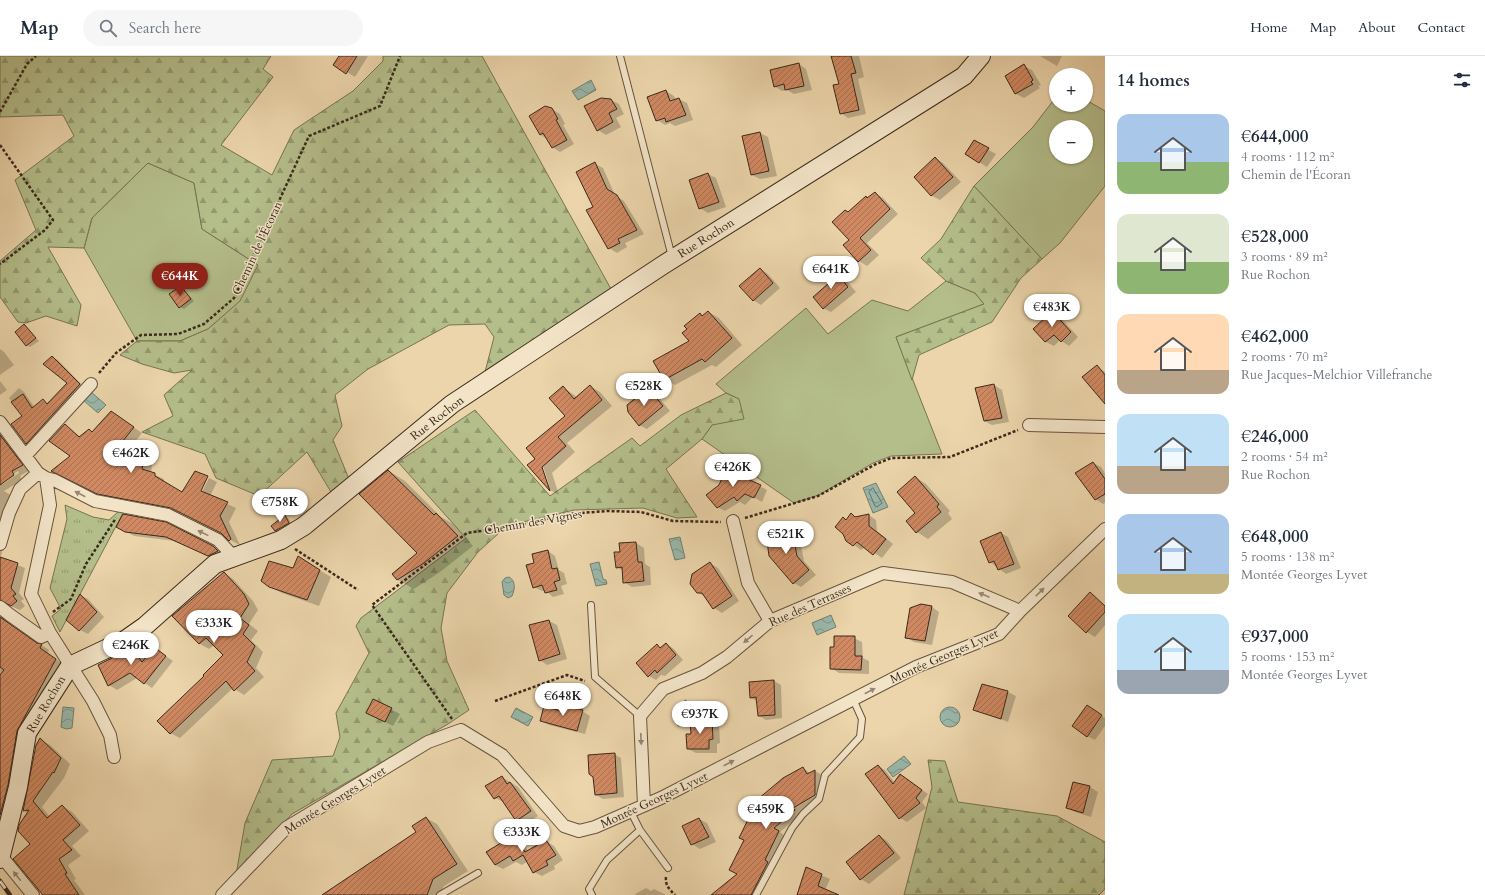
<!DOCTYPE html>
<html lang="en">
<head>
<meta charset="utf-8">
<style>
	body { margin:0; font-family:Cardo,serif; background:#f6f6f7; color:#1f2937; height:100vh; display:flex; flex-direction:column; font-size:15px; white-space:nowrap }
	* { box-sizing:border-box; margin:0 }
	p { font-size:13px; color:#747a83 }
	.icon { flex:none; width:22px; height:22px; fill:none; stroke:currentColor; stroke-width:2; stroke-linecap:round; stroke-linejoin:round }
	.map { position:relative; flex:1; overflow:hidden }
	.panel { display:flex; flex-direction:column; background:#fff; width:380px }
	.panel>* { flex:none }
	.fabs { position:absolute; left:1049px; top:12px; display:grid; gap:8px }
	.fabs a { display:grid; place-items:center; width:44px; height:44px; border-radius:50%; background:#fff; box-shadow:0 1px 3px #0004; font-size:20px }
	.price { position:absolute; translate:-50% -34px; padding:0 9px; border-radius:14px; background:#fff; color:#222; font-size:13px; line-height:26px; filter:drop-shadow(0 1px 2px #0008) }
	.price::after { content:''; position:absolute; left:50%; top:24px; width:12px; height:9px; margin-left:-6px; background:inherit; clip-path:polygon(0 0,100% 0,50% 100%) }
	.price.current { background:#8f2418; color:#fff }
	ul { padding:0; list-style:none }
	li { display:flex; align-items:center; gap:12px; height:100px; padding:0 12px }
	li span { display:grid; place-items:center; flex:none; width:112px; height:80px; border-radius:12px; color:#555 }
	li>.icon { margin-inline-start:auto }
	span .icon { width:48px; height:48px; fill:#fffc; stroke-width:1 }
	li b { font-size:17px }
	h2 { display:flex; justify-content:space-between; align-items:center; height:48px; padding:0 12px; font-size:17px }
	header { display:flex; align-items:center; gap:24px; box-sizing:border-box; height:56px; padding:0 20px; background:#fff; border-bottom:1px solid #e0e1e3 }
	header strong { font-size:19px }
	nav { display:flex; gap:22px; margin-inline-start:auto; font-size:14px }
	.search { width:280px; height:36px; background:#f6f6f7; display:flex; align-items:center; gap:10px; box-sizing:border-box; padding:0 14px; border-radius:22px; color:#747a83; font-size:15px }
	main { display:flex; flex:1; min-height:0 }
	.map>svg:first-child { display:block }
</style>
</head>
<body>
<header>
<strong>Map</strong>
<div class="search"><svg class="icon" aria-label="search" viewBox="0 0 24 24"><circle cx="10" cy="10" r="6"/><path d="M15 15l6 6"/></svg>Search here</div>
<nav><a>Home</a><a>Map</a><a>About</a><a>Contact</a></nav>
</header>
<main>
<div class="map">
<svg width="1105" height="839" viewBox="0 0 1105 839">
	<defs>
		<pattern id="forest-firs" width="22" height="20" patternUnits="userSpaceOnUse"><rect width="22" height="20" fill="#b4be8b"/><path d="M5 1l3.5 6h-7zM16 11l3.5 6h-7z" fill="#939a71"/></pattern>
		<pattern id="park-tufts" width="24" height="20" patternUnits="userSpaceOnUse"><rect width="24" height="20" fill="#b4be8b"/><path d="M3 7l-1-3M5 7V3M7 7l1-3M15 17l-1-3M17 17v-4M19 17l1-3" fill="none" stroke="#939a71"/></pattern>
		<pattern id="water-waves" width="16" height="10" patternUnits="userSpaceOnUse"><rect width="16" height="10" fill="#99b8ab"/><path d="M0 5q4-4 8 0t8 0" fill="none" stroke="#7e968a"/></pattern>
		<pattern id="building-hatch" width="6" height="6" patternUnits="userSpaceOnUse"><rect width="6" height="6" fill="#d08962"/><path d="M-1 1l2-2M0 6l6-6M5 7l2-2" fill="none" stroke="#aa7050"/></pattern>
	</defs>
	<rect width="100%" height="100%" fill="#ecd5ab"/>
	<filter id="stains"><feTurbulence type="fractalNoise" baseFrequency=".005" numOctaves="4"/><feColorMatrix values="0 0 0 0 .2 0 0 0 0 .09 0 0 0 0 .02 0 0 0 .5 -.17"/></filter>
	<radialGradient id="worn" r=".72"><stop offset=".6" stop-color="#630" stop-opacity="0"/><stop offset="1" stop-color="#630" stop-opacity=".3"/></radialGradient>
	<path fill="#b4be8b" stroke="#777453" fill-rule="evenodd" d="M1056,41V49H1086V44L1105,55V130L1060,187L1042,203L974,130L1033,71ZM1056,71H1086V101H1056Z
		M148,107L194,127L202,173L258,209L241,245L208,273L180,285H137L84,192L92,162Z
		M946,225L975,237L984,248L896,281L942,398L891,400L873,407L819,439L794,447L702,383L712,369L739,343L726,337L716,328L806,252L828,278L872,244L908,255Z"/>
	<path fill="url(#forest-firs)" stroke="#777453" d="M0,0H271L263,13L273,21L221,89L272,119L294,74L353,35L383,5V0H482L611,233L485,316L494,281L485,268L449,269L368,313L335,339L342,370L333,384L349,423L331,436L307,396L259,440L216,422L205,398L142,376L173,360L164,339L192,314L174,317L142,308L120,299L137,285H180L208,273L240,245L258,209L202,173L194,127L148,107L92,162L84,192L48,191L81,249L77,270L46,260L26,267L18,266L0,241V205L36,174L15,124L74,80L63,59L0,61Z
		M974,130L1042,203L1021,222L992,266L919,299L912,324L896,281L984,248L975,237L946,225L921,202L941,183Z
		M726,337L739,343L744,363L712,369L702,383L666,413L697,461L677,462L643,452L574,454L523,466L510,467L478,496L447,537L441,572L447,605L469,654L448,668L292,758L236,819L245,767L272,704L333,700L340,681L336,657L369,597L356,570L361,562L466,482L398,406L475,354L550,440L632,382L640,390L681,359Z
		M928,704L945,705L958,746L1057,760L1105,786V833L1099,839H904L932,731Z"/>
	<path fill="url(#park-tufts)" stroke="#777453" d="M65,449L93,461L109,464L119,455H124L60,576L52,560L61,553L50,532L67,463Z"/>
	<path fill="url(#water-waves)" stroke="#737f71" d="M591,24L596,34L578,44L572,35Z
		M90,335L106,349L98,357L83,344Z
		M876,427L888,451L873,457L863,432Z
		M680,481L685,502L675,504L669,483Z
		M599,506L603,523L606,524L607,528L596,530L590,508Z
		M509,521C516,525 515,533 512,540L508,542L504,539L502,526L505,522Z
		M831,559L836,571L817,579L812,567Z
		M685,644L693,649L686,660V669L678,670L676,658Z
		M63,651L74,652L72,672L66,673L61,671Z
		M940 661a10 10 0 1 1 20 0a10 10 0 1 1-20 0Z
		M516,652L533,661L528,670L511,661Z
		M904,700L911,708L893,721L887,713Z"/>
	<path fill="#0003" fill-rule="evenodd" d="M340,0H368L355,21L335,9Z
		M832,0H859L864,21L858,23L866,58L848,62L841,57V28Z
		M1040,0H1062L1057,10Z
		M799,8L806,13L812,34L794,38L787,34L782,35L774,30Z
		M1024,10L1032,14L1041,29L1038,30L1040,32L1024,42L1016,38L1006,21Z
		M666,35L674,40L676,44L679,43L687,47L693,64L675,70L670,67L665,69L657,64Z
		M611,44L619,48L624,58L616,62L621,71L606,79L598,74L585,51Z
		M552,53L560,58L565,68L563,69L574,88L560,96L552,91L547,83L541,79Z
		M760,77L768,81L777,120L760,123L752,119L743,81Z
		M974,86L996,98L987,111L979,106Z
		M935,102L943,107L961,126L940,144L932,140L915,121Z
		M595,108L603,112L615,139L624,145L644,178L625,187L627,191L617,197L609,192L595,151Z
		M708,118L716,122L726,151L708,157L700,152Z
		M875,137L883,142L898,158L867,187L879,199L867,210L859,205L850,184L849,157Z
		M760,213L768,218L780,232L761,249L753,244Z
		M835,215L843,220L856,236L831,256L823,252Z
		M181,231L194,245L184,253L180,251Z
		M708,256L719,262L742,289L716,311L712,309L675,329L665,323L690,286L688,273L700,258L704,260Z
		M1052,257L1060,261L1078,281L1069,290L1060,284L1054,290L1046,286L1035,273Z
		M24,269L39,285L30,291L27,289Z
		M0,293L4,296L14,309L0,319Z
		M52,301L58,304L85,332L32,390L26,387L23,360L9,342L19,332L24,336L35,352L44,345L49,348L69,327Z
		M1097,311L1105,316V346Z
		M0,325L7,334L0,339Z
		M994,329L1002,334L1009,366L992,369L984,365Z
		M590,330L600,336L612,350L567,387L575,396L552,417L559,439L550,434L528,409L536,403L566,360L563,331L577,341ZM540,407H542L549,429L546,426Z
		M648,334L656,338L670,355L647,373L639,369Z
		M111,356L142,377L127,396L152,409L151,417L164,423V426L182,437L200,440L209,422L217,426L210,440L236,452L229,466L240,489L230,484L224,478L181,457L108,443L61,420L71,400L65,369L81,381L89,374L93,376Z
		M0,366L30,414L20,420L22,424L4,435L17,443L1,491L2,497L0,502ZM18,415L19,417L3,428V425Z
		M1093,407L1101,411L1105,417V447L1103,448L1095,443Z
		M389,415L405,425L441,461L453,468L473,490L440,516L414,533L398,524L393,518L419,497Z
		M745,420L753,424L752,426L767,434L762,446L753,441L745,449L740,446L725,455L717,451Z
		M915,421L926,428L950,455L948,457L952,463L928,483L917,476L908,465L916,457Z
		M851,459L856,462L869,459L876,464L877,475L893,488L882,502L865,491L861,494L847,484L846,465Z
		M285,461L289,463L292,469L279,476L276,474Z
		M117,470L213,491L221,496L217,504L175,485L134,480Z
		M792,474L799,479L804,505L816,519L801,531L794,527L773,485Z
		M1001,477L1008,481L1021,512L1006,518L990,506Z
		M636,487L644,492L645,508L650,511L651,529L632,531L624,526L623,515L617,511L621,497Z
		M548,495L555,500L559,514L564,517L567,528L561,530L564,538L553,541L545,534L542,535L534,531L535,508Z
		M0,502L25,512L19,537L24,543L21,545L25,550L20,554L6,548L2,551L1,559L14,571L49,594L48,597L64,609L25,680L2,764L0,763Z
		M299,502L331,521L319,550L282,537L269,530L294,513Z
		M710,507L718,512L739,545L722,557L714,552L706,541L697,536Z
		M224,517L233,523L253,545L258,554L249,568L258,575L251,584L263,596L256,612L264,621L244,639L233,632L180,682L170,677L206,620L224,599L214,589L209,593L200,588L174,560Z
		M1090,538L1105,549V569L1095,581L1087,576Z
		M80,539L88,543L104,561L88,578L80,574Z
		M932,551L939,556L932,589L914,586L906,581Z
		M549,565L557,569L567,603L547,609L540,604Z
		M854,582L862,586L863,602L869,605V618L839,617L831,612L835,592Z
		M666,588L673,592L683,604L665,620L661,619L656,624L649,620L657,590L661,592Z
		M154,592L173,605L152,632L137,622L117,634L109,629L132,593L140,598L145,604Z
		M774,625L781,629L782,662L766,664L759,660L757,645L751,642Z
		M982,629L1008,636L1016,640L1008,666L974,653Z
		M374,644L400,658L393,670L375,661Z
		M582,655L590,660L585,678L549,669L542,665L564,657Z
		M1095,655L1105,662V670L1095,684L1087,680Z
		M711,664L719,669L720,687L717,688V697H696L688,693L692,679Z
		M40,684L50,689L70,708L64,722L42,751L50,761L62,750L72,756L89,775L72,790L81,800L68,809L76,823L74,824L85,839H45L31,788L28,757L24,754Z
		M614,698L621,702L624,741L603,743L596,739Z
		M878,710L885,714L895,727L907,723L928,738L922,746L926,752L907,766L900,762L867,719Z
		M803,712L810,717L815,715L822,719V743L799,756L801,758L780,776L785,780L759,839H715L739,818Z
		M502,721L518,731L538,760L524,769L516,764L504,746L495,742Z
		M1074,727L1090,731L1098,736L1091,761L1075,756L1067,752Z
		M426,762L437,768L468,815L444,830L440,839H324L417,776Z
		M699,763L707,767L716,786L700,793L692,788L684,770Z
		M514,780L522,784L528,795L546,785L554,790L563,804L554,810L555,813L542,820L534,816L528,805L522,809L516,806L503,813L495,809Z
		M880,780L887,785L901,802L869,828L861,823Z
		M807,813L830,823L825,834L830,839H797Z
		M646,832L651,835L654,833L666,839H636L635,838Z"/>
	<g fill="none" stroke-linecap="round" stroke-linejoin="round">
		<path stroke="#6a7063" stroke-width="1" d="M873,432L882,447L877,451L875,450L869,436Z"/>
	</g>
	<path fill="url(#building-hatch)" stroke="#3a291b" d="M339,0H357L346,18L333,9Z
		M831,0H851L856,17L851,18L859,54L840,58L833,29L839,28Z
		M799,7L804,30L785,34L784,28L774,31L770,14Z
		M1024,8L1033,24L1031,26L1033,28L1015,38L1005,20Z
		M666,34L670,45L679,42L686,59L666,66L665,62L656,65L647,41Z
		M601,42L611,43L617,53L609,57L613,66L597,75L584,50Z
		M545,50L552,52L558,63L556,64L567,84L552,92L543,77L540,79L529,60Z
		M760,76L769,115L751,119L742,80Z
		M974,84L989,92L979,107L965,98Z
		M935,101L953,121L931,140L914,121Z
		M595,106L607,133L617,139L637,174L618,183L620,187L608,193L586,154L593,151L576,116Z
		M708,117L719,146L699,153L689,124Z
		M875,136L890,153L860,182L871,194L858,206L843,189L849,184L832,166L845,154L848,156L866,140L867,142Z
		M760,212L773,227L753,245L739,230Z
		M835,214L848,231L823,253L813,241L829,227L824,222Z
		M181,230L191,243L179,252L169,238Z
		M708,255L732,282L705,306L702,303L664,324L653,305L689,285L682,277L687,273L684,270L700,257L702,260Z
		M1052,255L1071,276L1061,286L1054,279L1045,286L1033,273Z
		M24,268L36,282L26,290L15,276Z
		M52,300L80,328L26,388L11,368L22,360L11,346L23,338L32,352L43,343L47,348L67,327L43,308Z
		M1097,309L1105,319V348L1082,321Z
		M994,328L1002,362L984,365L975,332Z
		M590,329L602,344L558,381L566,390L542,411L550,435L527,409L535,403L526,392L565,360L549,342L563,330L574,343Z
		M648,332L663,350L639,370L628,356L627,349Z
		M111,355L134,371L119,390L144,403L142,413L155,417V420L182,436L195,415L208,420L201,435L228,446L220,460L231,483L229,485L221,477L171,452L97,438L51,415L70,400L49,385L65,368L79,381L89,373L92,376Z
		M0,379L23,409L12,415L14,419L0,429Z
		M1093,406L1105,423V438L1095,444L1075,417Z
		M727,411L746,419L745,422L761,429L754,442L745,438L737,445L734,441L717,452L706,439L719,429Z
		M388,414L434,459L436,457L458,480L424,507L397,524L392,518L417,497L359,438Z
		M915,420L939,448L937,451L941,456L916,477L906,465L915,457L897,436Z
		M851,457L855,461L869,458V470L886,483L873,499L857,486L853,490L846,485L843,478L835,471L843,461L846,464Z
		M123,458L166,466L213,490L218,495L208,500L166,481L125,476L116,471Z
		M285,459L289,467L275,475L271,470Z
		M792,473L797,500L809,514L793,528L769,500L767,485L771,484V477Z
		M1001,476L1014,508L998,514L994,505L989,507L980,485Z
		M636,486L638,506H642L644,525L623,527L622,511L616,512L614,496H620L619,487Z
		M548,494L552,513L557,512L560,524L554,526L557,534L545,537L542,529L533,532L526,509L534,507L532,498Z
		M298,500L320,514L307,544L269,531L261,525L269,505L293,512Z
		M0,501L18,507L11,532L16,538L13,540L17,545L11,550L0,544Z
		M710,506L732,540L713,553L702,537H697L690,528L692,518Z
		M224,516L244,538L249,548L240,562L249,569L243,578L255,590L247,606L255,615L234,635L226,625L170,678L157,665L204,620L203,619L223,599L206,582L199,588L172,560Z
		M1090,536L1105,550V556L1086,577L1068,560Z
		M80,538L97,556L79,575L66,564Z
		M921,548L932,550L925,585L905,582L910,552Z
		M0,561L37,587L42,588L40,592L56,603L17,675L8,729L0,759V619L4,614L0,611Z
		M549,564L560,598L539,605L529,569Z
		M834,580H855V600H862L861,614L830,613V591H834Z
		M666,587L676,599L657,617L655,614L648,621L636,607L657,588L660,592Z
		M154,591L166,600L144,628L130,617L108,630L98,609L132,592L142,606Z
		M774,624L775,659L758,660L756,641L750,642L749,626Z
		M982,628L1008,635L1001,663L973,654Z
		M373,643L392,652L385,666L366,657Z
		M1087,649L1102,659L1087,681L1072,670Z
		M544,650L564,656L565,650L583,654L577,675L540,665Z
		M712,663L713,683L709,684V693H687L686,678H691L690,665Z
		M40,682L61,702L54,717L53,716L33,745L47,762L62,749L80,769L63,784L72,794L59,803L67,817L65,818L79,839H43L13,803L30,788L18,775L19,769L29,754L23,755L36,689Z
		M615,697L617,737L595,739L593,721L589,718L588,699Z
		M878,709L893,728L900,718L922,734L916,742L920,747L899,763L865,718Z
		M803,711L807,718L815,714V739L793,752L795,754L774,772L779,775L765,804L768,806L751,839H711L737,818L729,814L744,784L739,782L758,743L783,722Z
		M502,720L507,728L510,726L531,755L516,765L499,740L494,743L485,730Z
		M1073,726L1090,730L1083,757L1066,752Z
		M426,761L457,808L433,823L427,839H322L416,776L412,770Z
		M699,762L709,781L691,789L682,770Z
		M514,779L525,796L546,784L556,799L546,805L548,809L533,817L523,799L513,805L510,800L495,809L486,796Z
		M879,779L894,797L860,824L846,806Z
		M806,811L822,818L818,830L839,839H797Z"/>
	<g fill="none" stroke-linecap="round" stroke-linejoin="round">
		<defs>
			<path id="lane" d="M620,0L672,201
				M591,549L595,621L640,660
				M631,756L640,774L668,812
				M440,839L478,817
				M592,839L589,833L607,804L640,774
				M756,839L792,772L803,758L819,743L825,719L860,681L862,663L853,643"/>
			<path id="street" d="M0,366L38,417L46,422L54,424L95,445L168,459L218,484L233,500
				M1029,369L1105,371
				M26,399L91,328
				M46,422L50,449L31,538L50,577L93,645L110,679L114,701
				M733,465L748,527L770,565
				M0,488L9,457L20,433L38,417
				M0,551L10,559L41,581L50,577
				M644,749L640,660L663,633L702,617L727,601L770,565L883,517L952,526L1020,555
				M2,801L33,839
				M222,839L286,772L428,686L461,674L502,699L564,770L579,775L595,771L661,742L916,611L999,578L1020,555L1105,473"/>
			<path id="secondary" d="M0,803L18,731L27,677L70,610L125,584L145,570L215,508L281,484L304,470L452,348L663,209L964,20L981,0"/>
		</defs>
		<use href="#lane" stroke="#66543f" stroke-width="8"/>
		<use href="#street" stroke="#66543f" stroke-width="14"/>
		<use href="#secondary" stroke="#3a291b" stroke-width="20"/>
		<path stroke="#3a291b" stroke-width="2.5" stroke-dasharray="3 2" stroke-linecap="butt" d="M0,56L27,8L36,0
			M0,89L53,164L45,174L0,208
			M99,317L116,297L141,279L178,278L204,268L234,242L309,80L380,50L400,0
			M745,462L818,440L874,409L891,402L950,401L1018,374
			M295,493L358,534
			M53,556L71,543L86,508L116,462
			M495,645L567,619L585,625
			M452,663L372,549L467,477L521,469L568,458L607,455L641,456L673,465L721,466
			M666,821C665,829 669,833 675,839"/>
		<use href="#lane" stroke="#f3e4c8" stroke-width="6"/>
		<use href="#street" stroke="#f3e4c8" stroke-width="12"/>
		<use href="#secondary" stroke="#f3e4c8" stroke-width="18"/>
		<defs>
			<path id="rail" d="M0,825L10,839"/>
		</defs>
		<use href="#rail" stroke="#3a291b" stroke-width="4.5"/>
		<use href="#rail" stroke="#f3e4c8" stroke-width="3" stroke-dasharray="9" stroke-linecap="butt"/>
	</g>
	<defs><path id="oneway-solid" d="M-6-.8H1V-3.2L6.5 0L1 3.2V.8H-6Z"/></defs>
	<g fill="#968672">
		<use href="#oneway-solid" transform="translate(80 438) rotate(-153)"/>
		<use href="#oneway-solid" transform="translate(203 477) rotate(-154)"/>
		<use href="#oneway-solid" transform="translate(1040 536) rotate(-44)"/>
		<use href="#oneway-solid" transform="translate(984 539) rotate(-157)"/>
		<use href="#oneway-solid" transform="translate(748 583) rotate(139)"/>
		<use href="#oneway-solid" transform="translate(870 635) rotate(-28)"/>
		<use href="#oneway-solid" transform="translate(641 683) rotate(88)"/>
		<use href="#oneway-solid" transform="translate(729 707) rotate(-27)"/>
		<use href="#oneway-solid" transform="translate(17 820) rotate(-129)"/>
	</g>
	<g text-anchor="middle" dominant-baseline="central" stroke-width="3" stroke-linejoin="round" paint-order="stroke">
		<g font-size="12" fill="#3a291b" stroke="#f3e4c8">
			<text transform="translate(706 182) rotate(-32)">Rue Rochon</text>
			<text transform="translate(257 192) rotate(-65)">Chemin de l'Écoran</text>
			<text transform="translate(437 362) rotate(-38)">Rue Rochon</text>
			<text transform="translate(533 466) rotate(-10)">Chemin des Vignes</text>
			<text transform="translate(810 549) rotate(-24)">Rue des Terrasses</text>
			<text transform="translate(944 600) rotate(-24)">Montée Georges Lyvet</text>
			<text transform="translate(46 648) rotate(-59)">Rue Rochon</text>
			<text transform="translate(335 744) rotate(-32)">Montée Georges Lyvet</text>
			<text transform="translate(654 744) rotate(-25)">Montée Georges Lyvet</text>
		</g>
	</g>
	<rect width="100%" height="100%" filter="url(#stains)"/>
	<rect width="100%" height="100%" fill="url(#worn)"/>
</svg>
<div class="fabs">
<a>+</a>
<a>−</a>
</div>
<b class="price" style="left:831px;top:234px">€641K</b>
<b class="price current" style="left:180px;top:241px">€644K</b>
<b class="price" style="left:1052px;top:272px">€483K</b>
<b class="price" style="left:644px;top:351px">€528K</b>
<b class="price" style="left:131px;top:418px">€462K</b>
<b class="price" style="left:733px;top:432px">€426K</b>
<b class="price" style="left:280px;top:467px">€758K</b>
<b class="price" style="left:786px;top:499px">€521K</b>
<b class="price" style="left:214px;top:588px">€333K</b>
<b class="price" style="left:131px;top:610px">€246K</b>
<b class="price" style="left:563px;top:661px">€648K</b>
<b class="price" style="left:700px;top:679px">€937K</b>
<b class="price" style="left:766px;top:774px">€459K</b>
<b class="price" style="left:522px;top:797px">€333K</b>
</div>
<section class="panel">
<h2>14 homes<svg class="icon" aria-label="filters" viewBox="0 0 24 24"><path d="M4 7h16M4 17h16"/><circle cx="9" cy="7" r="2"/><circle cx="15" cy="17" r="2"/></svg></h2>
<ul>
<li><span style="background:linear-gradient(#a9c7e8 60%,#8fb573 0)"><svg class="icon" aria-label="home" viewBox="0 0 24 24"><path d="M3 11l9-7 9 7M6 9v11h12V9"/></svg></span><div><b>€644,000</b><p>4 rooms · 112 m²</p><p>Chemin de l'Écoran</p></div></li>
<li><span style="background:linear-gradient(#dfe7d0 60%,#8fb573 0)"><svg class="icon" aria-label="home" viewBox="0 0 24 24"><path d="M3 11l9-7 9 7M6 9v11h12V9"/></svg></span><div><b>€528,000</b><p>3 rooms · 89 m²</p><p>Rue Rochon</p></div></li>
<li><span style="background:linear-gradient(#ffd9b3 70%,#b9a48a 0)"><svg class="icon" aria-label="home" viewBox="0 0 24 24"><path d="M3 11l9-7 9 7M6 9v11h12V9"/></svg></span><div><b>€462,000</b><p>2 rooms · 70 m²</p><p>Rue Jacques-Melchior Villefranche</p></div></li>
<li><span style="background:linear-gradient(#bfe0f5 65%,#b9a48a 0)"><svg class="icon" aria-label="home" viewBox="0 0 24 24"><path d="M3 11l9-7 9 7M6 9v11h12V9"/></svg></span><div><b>€246,000</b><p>2 rooms · 54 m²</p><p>Rue Rochon</p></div></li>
<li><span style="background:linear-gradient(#a9c7e8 75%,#c2b280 0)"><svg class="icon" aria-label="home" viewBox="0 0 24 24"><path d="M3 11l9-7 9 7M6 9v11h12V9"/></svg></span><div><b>€648,000</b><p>5 rooms · 138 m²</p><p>Montée Georges Lyvet</p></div></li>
<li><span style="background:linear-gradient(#bfe0f5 70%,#9aa5b1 0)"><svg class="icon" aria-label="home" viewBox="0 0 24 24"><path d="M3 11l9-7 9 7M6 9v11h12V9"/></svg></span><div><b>€937,000</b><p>5 rooms · 153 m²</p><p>Montée Georges Lyvet</p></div></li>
</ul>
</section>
</main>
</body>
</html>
